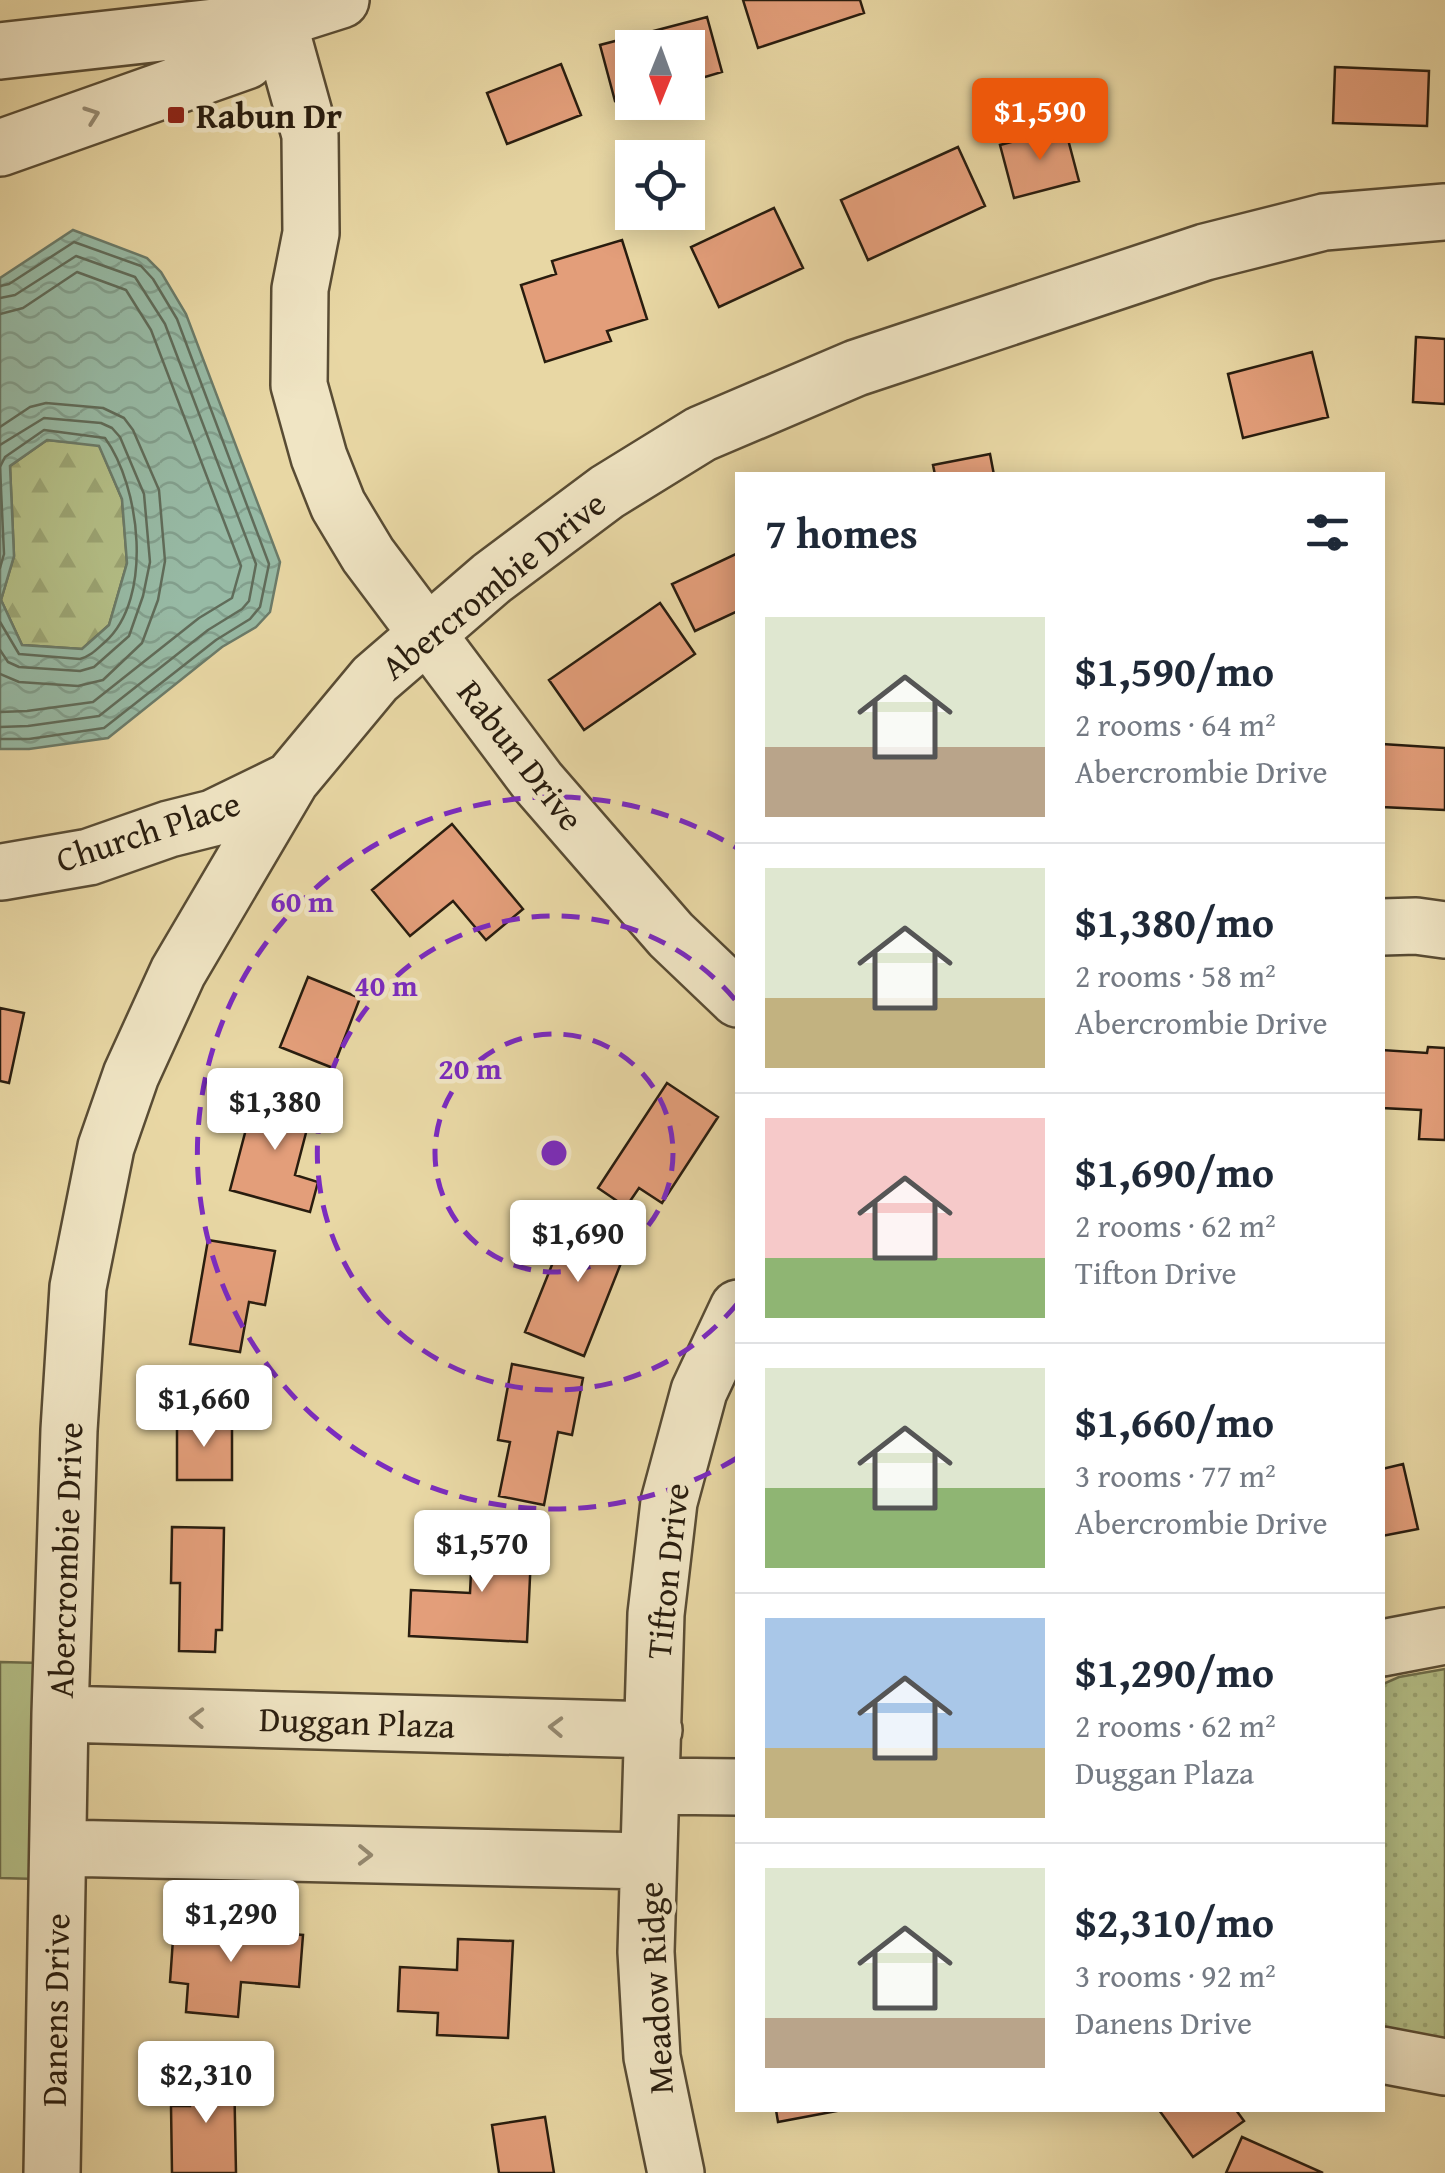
<!DOCTYPE html>
<html lang="en">
<head>
<meta charset="utf-8">
<style>
	body { margin:0; font-family:"Gentium Book Plus",serif; background:#f6f6f7; color:#1f2937; height:100vh; display:flex; flex-direction:column; font-size:38px; white-space:nowrap }
	* { box-sizing:border-box; margin:0 }
	p { font-size:32px; color:#747a83 }
	.icon { flex:none; width:55px; height:55px; fill:none; stroke:currentColor; stroke-width:2; stroke-linecap:round; stroke-linejoin:round }
	.map { position:relative; flex:1; overflow:hidden }
	.panel { position:absolute; left:735px; top:472px; width:650px; height:1640px; display:flex; flex-direction:column; background:#fff; border-radius:0px; box-shadow:0 5px 25px #0003 }
	.panel>* { flex:none }
	.needle { width:65px; rotate:181deg }
	.controls { position:absolute; left:615px; top:30px; display:grid; gap:20px }
	.controls a { display:grid; place-items:center; width:90px; height:90px; border-radius:0px; background:#fff; box-shadow:0 5px 25px #0003; font-size:50px }
	.price { position:absolute; translate:-50% -85px; padding:0 22px; border-radius:10px; background:#fff; color:#222; font-size:32px; line-height:65px; filter:drop-shadow(0 2px 5px #0008) }
	.price::after { content:''; position:absolute; left:50%; top:60px; width:30px; height:22px; margin-left:-15px; background:inherit; clip-path:polygon(0 0,100% 0,50% 100%) }
	.price.active { background:#ea580c; color:#fff }
	ul { padding:0; list-style:none }
	li { display:flex; align-items:center; gap:30px; height:250px; padding:0 30px }
	li+li { border-top:2px solid #e0e1e3 }
	li span { display:grid; place-items:center; flex:none; width:280px; height:200px; border-radius:0px; color:#555 }
	li>.icon { margin-inline-start:auto }
	span .icon { width:120px; height:120px; fill:#fffc; stroke-width:1 }
	li b { font-size:42px }
	h2 { display:flex; justify-content:space-between; align-items:center; height:120px; padding:0 30px; font-size:42px }
	.map>svg:first-child { display:block }
</style>
</head>
<body>
<div class="map">
<svg width="1445" height="2173" viewBox="0 0 1445 2173">
	<defs>
		<pattern id="grass-dots" width="8" height="8" patternUnits="userSpaceOnUse" patternTransform="scale(2.5)"><rect width="8" height="8" fill="#b4bf87"/><path d="M2 2h.1M6 6h.1" fill="none" stroke="#9ba473" stroke-width="1.8" stroke-linecap="round"/></pattern>
		<pattern id="forest-firs" width="22" height="20" patternUnits="userSpaceOnUse" patternTransform="scale(2.5)"><rect width="22" height="20" fill="#b4bf87"/><path d="M5 1l3.5 6h-7zM16 11l3.5 6h-7z" fill="#9ba473"/></pattern>
		<pattern id="water-waves" width="16" height="10" patternUnits="userSpaceOnUse" patternTransform="scale(2.5)"><rect width="16" height="10" fill="#97baa5"/><path d="M0 5q4-4 8 0t8 0" fill="none" stroke="#829f8d"/></pattern>
	</defs>
	<rect width="100%" height="100%" fill="#e8d7a4"/>
	<filter id="stains"><feTurbulence type="fractalNoise" baseFrequency=".002" numOctaves="4"/><feColorMatrix values="0 0 0 0 .2 0 0 0 0 .09 0 0 0 0 .02 0 0 0 .5 -.17"/></filter>
	<radialGradient id="worn" r=".72"><stop offset=".6" stop-color="#630" stop-opacity="0"/><stop offset="1" stop-color="#630" stop-opacity=".3"/></radialGradient>
	<path fill="url(#grass-dots)" stroke="#6e6e4b" stroke-width="2.5" d="M1445,1669V2042L1413,2038L1383,2028V1684L1399,1677Z"/>
	<path fill="url(#forest-firs)" stroke="#6e6e4b" stroke-width="2.5" d="M47,440L99,445L122,499L127,563L109,625L82,649L22,645L1,600L14,556L10,466Z"/>
	<path fill="#b4bf87" stroke="#6e6e4b" stroke-width="2.5" d="M0,1662L41,1663L37,1879L0,1878Z"/>
	<path fill="url(#water-waves)" stroke="#6b7b69" stroke-width="2.5" fill-rule="evenodd" d="M73,230L147,258L161,272L186,314L280,562L270,612L256,627L222,647L108,738L29,749H0V278ZM47,440L99,446L122,499L127,563L109,625L82,649L22,645L1,600L14,556L10,466Z"/>
	<g fill="none" stroke-linecap="round" stroke-linejoin="round">
		<path stroke="#606c5a" stroke-width="2.5" d="M0,286L9,284L74,242L141,266L153,279L177,319L269,564L260,607L250,619L216,640L104,728L29,739H0
			M0,298L15,295L76,256L135,277L165,324L256,564L249,601L242,609L208,630L99,716L28,726L0,727
			M0,314L23,308L77,272L126,290L151,330L241,566L232,598L199,618L93,702L27,711L0,712
			M0,427L30,407L46,403L103,408L124,418L133,430L159,490L165,561L158,600L142,643L103,680L78,686L19,682L0,674
			M0,445L44,418L101,423L112,428L120,437L144,494L150,562L143,596L129,636L94,667L80,671L19,667L8,662L0,650
			M0,568L4,554L0,467L5,457L44,430L105,438C140,486 154,598 105,642C97,649 91,656 80,659L19,654L0,622"/>
	</g>
	<path fill="#e39e7a" stroke="#291d0f" stroke-width="2.5" d="M743,0H860L864,13L758,48Z
		M707,17L722,72L688,82V48H632V97L615,101L600,45Z
		M561,64L581,115L507,144L487,93Z
		M1335,67L1429,71L1427,126L1333,123Z
		M1065,128L1079,181L1014,198L1000,145Z
		M958,147L985,206L868,260L841,200Z
		M774,208L803,268L719,307L691,247Z
		M622,240L647,319L607,331L611,341L545,362L521,285L556,274L552,261Z
		M1416,337L1445,339V404L1413,402Z
		M1312,352L1328,417L1243,438L1228,374Z
		M990,454L994,475H935L933,465Z
		M738,553V611L695,631L672,584Z
		M660,603L695,654L584,730L549,680Z
		M1382,744L1445,748V810L1382,807Z
		M452,824L523,909L486,940L453,901L410,936L372,890Z
		M308,977L360,998L333,1068L280,1047Z
		M0,1008L24,1013L9,1083L0,1081Z
		M1428,1047L1445,1048V1140L1419,1139L1421,1110L1382,1108V1050L1427,1053Z
		M667,1083L718,1117L662,1203L639,1188L626,1207L598,1188Z
		M256,1091L313,1106L295,1175L318,1182L310,1212L230,1190Z
		M572,1215L631,1238L584,1356L525,1332Z
		M208,1240L275,1251L265,1305L249,1302L240,1352L190,1344Z
		M512,1364L583,1378L572,1435L558,1432L544,1505L499,1496L510,1442L498,1440Z
		M177,1421H232V1480H177Z
		M1403,1464L1418,1529L1382,1536V1469Z
		M172,1527L224,1528L222,1630H216L215,1652L179,1651L180,1583H171Z
		M473,1531L532,1534L527,1642L409,1636L411,1590L470,1593Z
		M174,1925L303,1935L299,1987L241,1982L238,2017L186,2012L188,1984L170,1982Z
		M458,1939L513,1941L508,2038L437,2035L438,2013L398,2011L400,1967L457,1970Z
		M234,2070L236,2173H172L171,2106H190L189,2071Z
		M776,2110H842L778,2122Z
		M1159,2110H1236L1244,2121L1193,2157Z
		M545,2117L554,2173H499L492,2125Z
		M1242,2137L1323,2173H1226Z"/>
	<g fill="none" stroke-linecap="round" stroke-linejoin="round">
		<defs>
			<path id="minor" d="M278,20L310,135L311,233L300,289L299,385L319,457L338,505L368,555L538,782L671,935L738,999
				M0,51L278,20L341,0
				M0,148L246,61L278,20
				M2,872L89,857L169,829L213,818L291,780
				M1382,927L1416,926L1445,930
				M1382,1648L1445,1636
				M60,1714L654,1730
				M652,1786L738,1787
				M58,1848L648,1861
				M1382,2055L1445,2067
				M52,2173L60,1714L69,1430L78,1287L106,1147L131,1075L178,972L291,780L375,679L492,578L607,492L701,434L856,368L1205,252L1324,222L1445,212
				M676,2173L652,2057L646,1952L656,1614L669,1502L699,1391L738,1308"/>
		</defs>
		<use href="#minor" stroke="#594c34" stroke-width="60"/>
		<use href="#minor" stroke="#f0e5c4" stroke-width="55"/>
	</g>
	<defs><path id="oneway-chevron" d="M-2-3.5L2.5 0L-2 3.5" fill="none" stroke-width="1.6" stroke-linecap="round" stroke-linejoin="round" transform="scale(2.5)"/></defs>
	<g stroke="#968b73">
		<use href="#oneway-chevron" transform="translate(92 115) rotate(-20)"/>
		<use href="#oneway-chevron" transform="translate(197 1718) rotate(-178)"/>
		<use href="#oneway-chevron" transform="translate(556 1727) rotate(-178)"/>
		<use href="#oneway-chevron" transform="translate(365 1855) rotate(1)"/>
	</g>
	<g fill="none" stroke="#7b2cbf" stroke-width="5" stroke-dasharray="18 12">
		<circle cx="554" cy="1153" r="119"/>
		<path d="M737 1304A237 237 0 1 1 737 1002"/>
		<path d="M737 1458A356 356 0 1 1 737 848"/>
	</g>
	<rect fill="#8f2418" stroke="#f0e5c4" stroke-width="4" x="166" y="105" width="20" height="20" rx="5"/>
	<g text-anchor="middle" dominant-baseline="central" stroke-width="9" stroke-linejoin="round" paint-order="stroke">
		<g font-size="35" font-weight="bold" fill="#291d0f" stroke="#f0e5c4" text-anchor="start">
			<text x="196" y="115">Rabun Dr</text>
		</g>
		<g font-size="35" fill="#291d0f" stroke="#f0e5c4">
			<text transform="translate(493 585) rotate(-39)">Abercrombie Drive</text>
			<text transform="translate(521 755) rotate(52)">Rabun Drive</text>
			<text transform="translate(148 831) rotate(-18)">Church Place</text>
			<text transform="translate(65 1560) rotate(-88)">Abercrombie Drive</text>
			<text transform="translate(667 1571) rotate(-84)">Tifton Drive</text>
			<text transform="translate(357 1722) rotate(2)">Duggan Plaza</text>
			<text transform="translate(655 1988) rotate(-93)">Meadow Ridge</text>
			<text transform="translate(55 2010) rotate(-89)">Danens Drive</text>
		</g>
	</g>
	<circle cx="554" cy="1153" r="15" fill="#7b2cbf" stroke="#f0e5c4" stroke-width="5"/>
	<g font-size="30" text-anchor="middle" font-weight="bold" fill="#7b2cbf" stroke="#f0e5c4" stroke-width="9" stroke-linejoin="round" paint-order="stroke">
		<text x="302" y="912">60 m</text>
		<text x="386" y="996">40 m</text>
		<text x="470" y="1079">20 m</text>
	</g>
	<rect width="100%" height="100%" filter="url(#stains)"/>
	<rect width="100%" height="100%" fill="url(#worn)"/>
</svg>
<div class="controls">
<a><svg class="needle" viewBox="-14 -14 28 28"><path d="M0-13l5 13h-10z" fill="#e53935"/><path d="M0 13l5-13h-10z" fill="#747a83"/></svg></a>
<a><svg class="icon" aria-label="locate" viewBox="0 0 24 24"><circle cx="12" cy="12" r="6"/><path d="M12 2v4M12 18v4M2 12h4M18 12h4"/></svg></a>
</div>
<b class="price active" style="left:1040px;top:163px">$1,590</b>
<b class="price" style="left:275px;top:1153px">$1,380</b>
<b class="price" style="left:578px;top:1285px">$1,690</b>
<b class="price" style="left:204px;top:1450px">$1,660</b>
<b class="price" style="left:482px;top:1595px">$1,570</b>
<b class="price" style="left:231px;top:1965px">$1,290</b>
<b class="price" style="left:206px;top:2126px">$2,310</b>
<section class="panel">
<h2>7 homes<svg class="icon" aria-label="filters" viewBox="0 0 24 24"><path d="M4 7h16M4 17h16"/><circle cx="9" cy="7" r="2"/><circle cx="15" cy="17" r="2"/></svg></h2>
<ul>
<li><span style="background:linear-gradient(#dfe7d0 65%,#b9a48a 0)"><svg class="icon" aria-label="home" viewBox="0 0 24 24"><path d="M3 11l9-7 9 7M6 9v11h12V9"/></svg></span><div><b>$1,590/mo</b><p>2 rooms · 64 m²</p><p>Abercrombie Drive</p></div></li>
<li><span style="background:linear-gradient(#dfe7d0 65%,#c2b280 0)"><svg class="icon" aria-label="home" viewBox="0 0 24 24"><path d="M3 11l9-7 9 7M6 9v11h12V9"/></svg></span><div><b>$1,380/mo</b><p>2 rooms · 58 m²</p><p>Abercrombie Drive</p></div></li>
<li><span style="background:linear-gradient(#f6c9c9 70%,#8fb573 0)"><svg class="icon" aria-label="home" viewBox="0 0 24 24"><path d="M3 11l9-7 9 7M6 9v11h12V9"/></svg></span><div><b>$1,690/mo</b><p>2 rooms · 62 m²</p><p>Tifton Drive</p></div></li>
<li><span style="background:linear-gradient(#dfe7d0 60%,#8fb573 0)"><svg class="icon" aria-label="home" viewBox="0 0 24 24"><path d="M3 11l9-7 9 7M6 9v11h12V9"/></svg></span><div><b>$1,660/mo</b><p>3 rooms · 77 m²</p><p>Abercrombie Drive</p></div></li>
<li><span style="background:linear-gradient(#a9c7e8 65%,#c2b280 0)"><svg class="icon" aria-label="home" viewBox="0 0 24 24"><path d="M3 11l9-7 9 7M6 9v11h12V9"/></svg></span><div><b>$1,290/mo</b><p>2 rooms · 62 m²</p><p>Duggan Plaza</p></div></li>
<li><span style="background:linear-gradient(#dfe7d0 75%,#b9a48a 0)"><svg class="icon" aria-label="home" viewBox="0 0 24 24"><path d="M3 11l9-7 9 7M6 9v11h12V9"/></svg></span><div><b>$2,310/mo</b><p>3 rooms · 92 m²</p><p>Danens Drive</p></div></li>
</ul>
</section>
</div>
</body>
</html>
